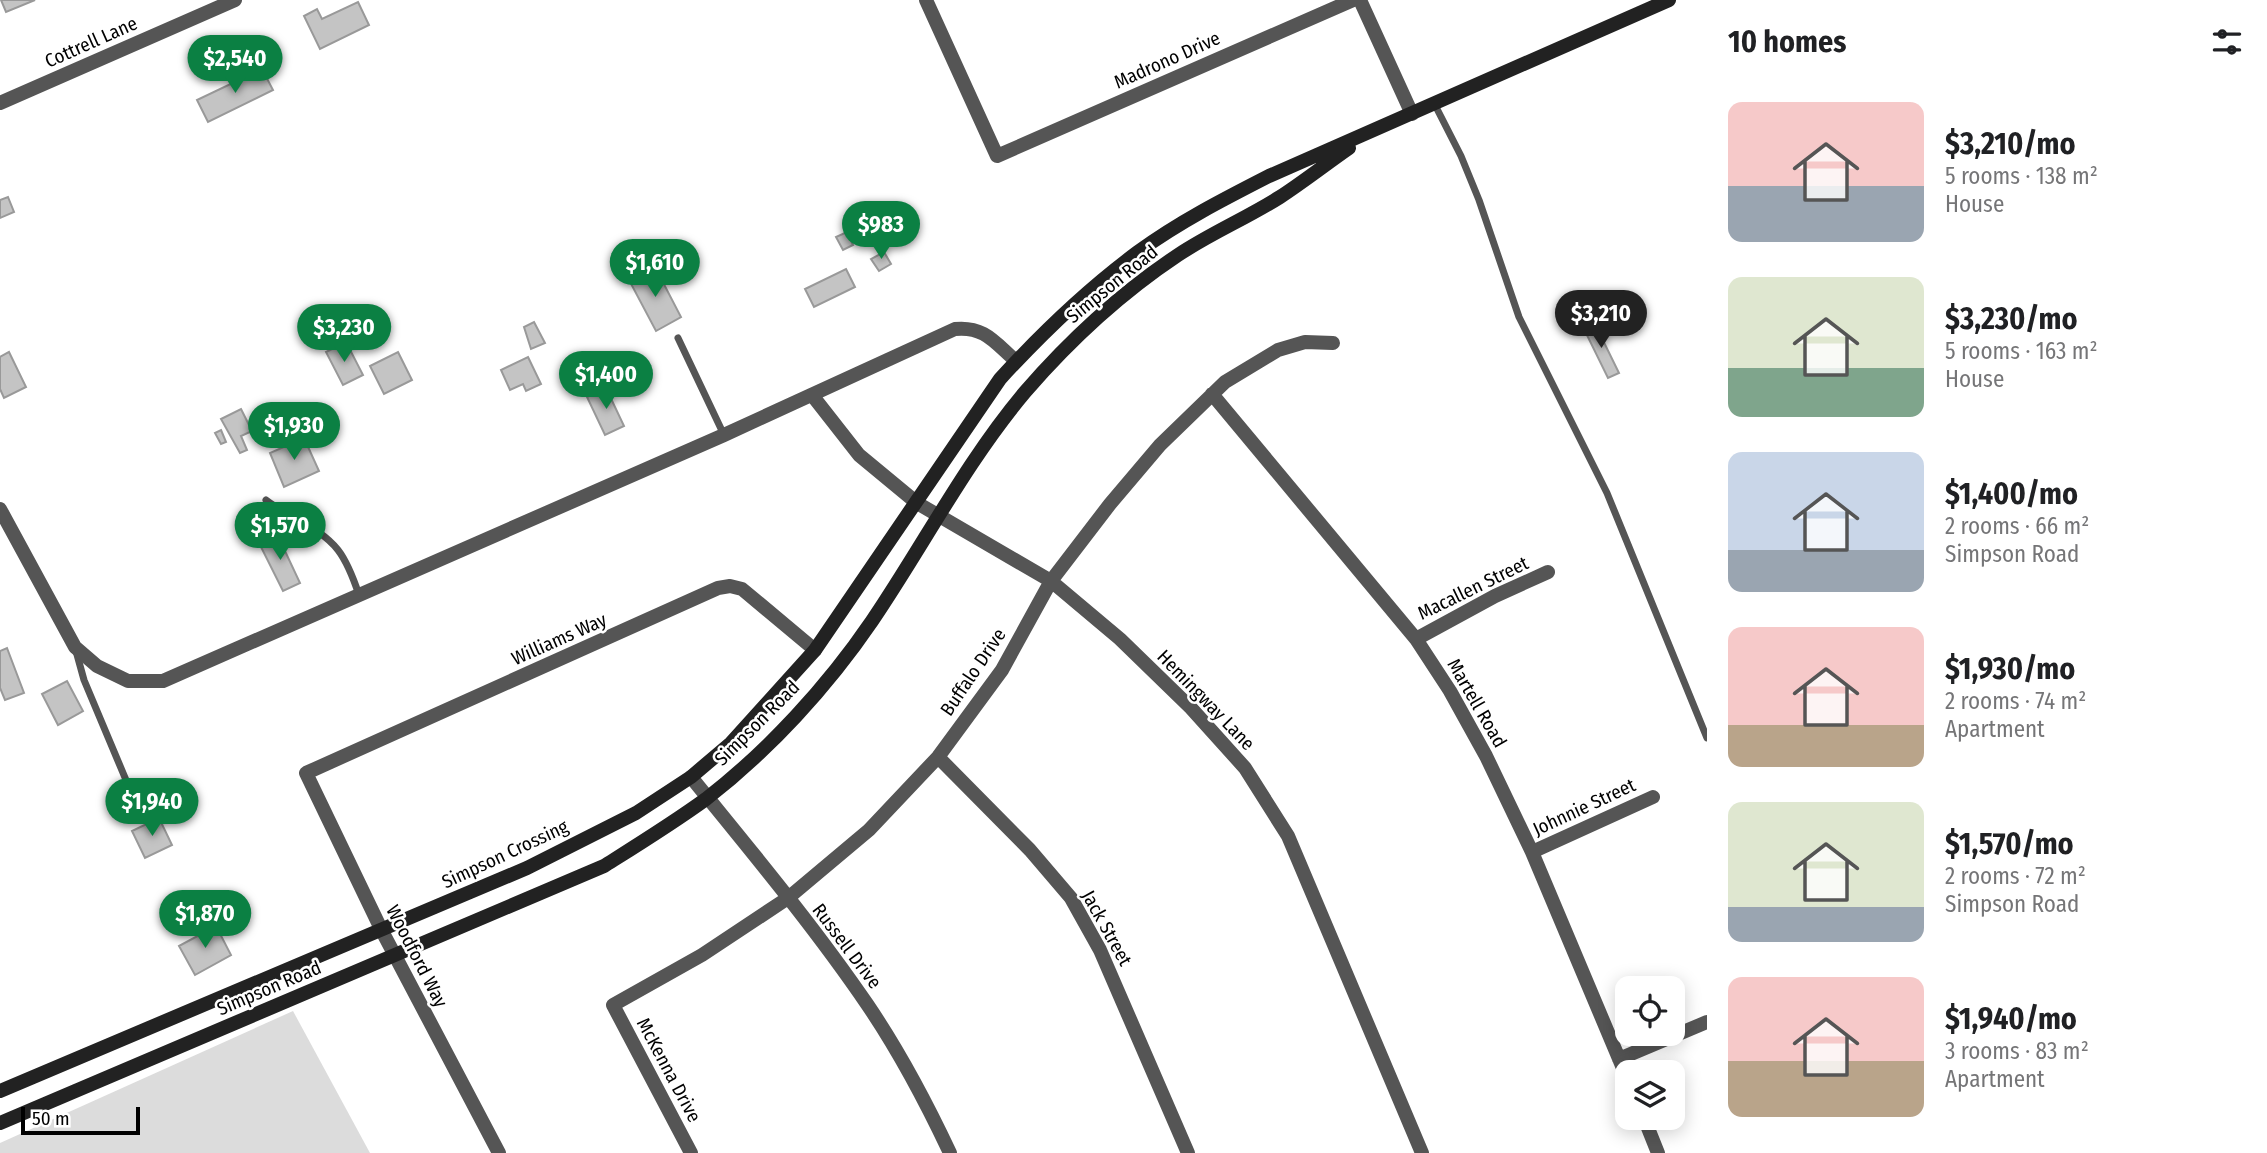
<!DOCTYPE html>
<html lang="en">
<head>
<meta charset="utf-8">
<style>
	body { margin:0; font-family:"Fira Sans Condensed",sans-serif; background:#f2f2f2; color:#202124; height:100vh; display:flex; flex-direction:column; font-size:26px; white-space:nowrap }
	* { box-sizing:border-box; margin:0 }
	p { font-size:23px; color:#757577 }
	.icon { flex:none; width:38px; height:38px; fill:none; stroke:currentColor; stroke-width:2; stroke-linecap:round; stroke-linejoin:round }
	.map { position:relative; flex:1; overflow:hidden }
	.side { display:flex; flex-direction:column; background:#fff; width:560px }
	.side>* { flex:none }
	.controls { position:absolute; left:1615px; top:976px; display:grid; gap:14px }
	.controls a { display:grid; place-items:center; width:70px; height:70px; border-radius:14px; background:#fff; box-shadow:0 4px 18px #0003; font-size:35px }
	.scale { position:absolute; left:21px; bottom:18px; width:119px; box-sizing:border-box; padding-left:7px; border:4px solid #000; border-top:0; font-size:19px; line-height:24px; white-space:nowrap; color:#000; -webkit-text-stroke:5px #fff; paint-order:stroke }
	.price { position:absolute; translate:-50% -60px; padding:0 16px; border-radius:24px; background:#0b8043; color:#fff; font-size:23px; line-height:46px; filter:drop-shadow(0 2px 4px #0008) }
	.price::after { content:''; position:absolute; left:50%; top:42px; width:21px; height:16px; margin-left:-10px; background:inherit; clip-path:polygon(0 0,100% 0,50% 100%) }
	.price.on { background:#222; color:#fff }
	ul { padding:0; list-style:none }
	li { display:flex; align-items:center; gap:21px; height:175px; padding:0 21px }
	li span { display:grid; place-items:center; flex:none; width:196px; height:140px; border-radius:14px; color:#555 }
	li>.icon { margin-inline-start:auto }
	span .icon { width:84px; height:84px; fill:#fffc; stroke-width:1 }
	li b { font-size:30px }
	h2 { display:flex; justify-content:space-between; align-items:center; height:84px; padding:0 21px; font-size:30px }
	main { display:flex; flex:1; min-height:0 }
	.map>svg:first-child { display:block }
</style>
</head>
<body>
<main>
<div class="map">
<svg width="1707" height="1153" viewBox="0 0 1707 1153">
	<rect width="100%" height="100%" fill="#fff"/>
	<path fill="#dcdcdc" d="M293,1011L370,1153H0V1143Z"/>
	<path fill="#c4c4c4" stroke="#999" stroke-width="2" d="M1,0H35L6,12Z
		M358,2L369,25L320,49L304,16L317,9L322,19Z
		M262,69L273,90L208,122L197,100Z
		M8,197L14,212L0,218V200Z
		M847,232L853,245L843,250L836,237Z
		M884,252L891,264L879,271L871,259Z
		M655,267L681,317L656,331L629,280Z
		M846,269L855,287L814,307L805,289Z
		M534,322L545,343L531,349L524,327Z
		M1594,322L1619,373L1608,378L1583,327Z
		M346,342L363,375L343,385L326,352Z
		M9,352L26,387L4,398L0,389V357Z
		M398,352L412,380L384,394L370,366Z
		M528,357L541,384L526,391L523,384L510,390L501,370Z
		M606,388L624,426L605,435L587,397Z
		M241,409L252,431L241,436L247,450L240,453L221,419Z
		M221,430L226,442L221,444L215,433Z
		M304,438L319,471L284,487L270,453Z
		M277,534L300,583L283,591L259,543Z
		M7,648L24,693L5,700L0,688V651Z
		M67,681L83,711L58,725L42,694Z
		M159,818L172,845L145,858L132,831Z
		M216,926L231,955L195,975L179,946Z"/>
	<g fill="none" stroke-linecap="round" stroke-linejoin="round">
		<path stroke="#555" stroke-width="7" d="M1434,103L1461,156L1479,200L1519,317L1607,493L1707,738
			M678,338L724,435
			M266,500C289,518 320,527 338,550C348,563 354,580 359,595
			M76,651L84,680L126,780L115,813"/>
		<path stroke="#555" stroke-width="14" d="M926,0L997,156L1353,0
			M1360,0L1412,114
			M0,103L235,0
			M1212,394L1416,639L1450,691L1486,756L1532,852L1628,1080
			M812,395L859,455L917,503L1051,581L1120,639L1191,708L1245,768L1288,836L1422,1153
			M0,509L75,647L97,666L128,681H163L724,435L955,329C985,326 995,343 1016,361
			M1416,639L1495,596L1548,572
			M938,757L1030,850L1071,898L1100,950L1188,1153
			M691,777C751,851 813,925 867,1004C899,1051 926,1102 950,1153
			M1532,852L1653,797
			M1619,1059L1707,1022
			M1644,1118L1658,1153
			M499,1153L382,931L306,773L718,588L730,586L742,589L815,650
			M691,1153L613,1005L702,955L788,898L869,830L938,757L1002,670L1051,581L1110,504L1160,445L1225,382L1278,350L1305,342L1333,343"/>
		<path stroke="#222" stroke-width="14" d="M0,1091L527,868L636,813L691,777L731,743L815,650L1000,379C1042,333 1088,289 1138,252C1179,222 1224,199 1269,176L1669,0
			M0,1123L604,866C639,844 673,823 706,799C769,750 827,687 872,621C923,546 966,462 1025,392C1070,340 1121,293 1178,255C1211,233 1247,218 1280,197C1303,182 1326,164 1349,148"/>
	</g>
	<g text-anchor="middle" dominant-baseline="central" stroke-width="5" stroke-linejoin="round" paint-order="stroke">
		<g font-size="19" fill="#000" stroke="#fff">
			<text transform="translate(91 42) rotate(-24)">Cottrell Lane</text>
			<text transform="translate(1167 60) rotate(-24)">Madrono Drive</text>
			<text transform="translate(1112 284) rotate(-39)">Simpson Road</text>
			<text transform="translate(1473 588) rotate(-26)">Macallen Street</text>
			<text transform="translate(559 639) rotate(-24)">Williams Way</text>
			<text transform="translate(973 672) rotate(-56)">Buffalo Drive</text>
			<text transform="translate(1206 700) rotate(46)">Hemingway Lane</text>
			<text transform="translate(1477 703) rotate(60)">Martell Road</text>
			<text transform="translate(757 723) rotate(-45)">Simpson Road</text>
			<text transform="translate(1584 807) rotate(-25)">Johnnie Street</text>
			<text transform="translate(505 854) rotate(-25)">Simpson Crossing</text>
			<text transform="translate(1107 928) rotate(61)">Jack Street</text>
			<text transform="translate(847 946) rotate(53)">Russell Drive</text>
			<text transform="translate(417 956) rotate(63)">Woodford Way</text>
			<text transform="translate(269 988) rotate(-23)">Simpson Road</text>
			<text transform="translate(669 1070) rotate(62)">McKenna Drive</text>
		</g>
	</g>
</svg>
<div class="controls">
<a><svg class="icon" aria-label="locate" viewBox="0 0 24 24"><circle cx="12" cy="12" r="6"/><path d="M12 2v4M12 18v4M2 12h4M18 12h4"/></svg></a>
<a><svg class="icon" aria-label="layers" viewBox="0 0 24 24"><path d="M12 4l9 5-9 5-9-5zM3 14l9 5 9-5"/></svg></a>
</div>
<div class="scale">50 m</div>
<b class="price" style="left:235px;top:95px">$2,540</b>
<b class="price" style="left:881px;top:261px">$983</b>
<b class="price" style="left:655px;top:299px">$1,610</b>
<b class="price on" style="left:1601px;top:350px">$3,210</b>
<b class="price" style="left:344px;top:364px">$3,230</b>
<b class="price" style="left:606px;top:411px">$1,400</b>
<b class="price" style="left:294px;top:462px">$1,930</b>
<b class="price" style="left:280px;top:562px">$1,570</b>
<b class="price" style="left:152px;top:838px">$1,940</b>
<b class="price" style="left:205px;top:950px">$1,870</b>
</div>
<section class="side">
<h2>10 homes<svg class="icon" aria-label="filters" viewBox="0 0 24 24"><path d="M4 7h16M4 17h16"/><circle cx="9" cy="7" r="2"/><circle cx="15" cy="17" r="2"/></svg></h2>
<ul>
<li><span style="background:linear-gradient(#f6c9c9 60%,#9aa5b1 0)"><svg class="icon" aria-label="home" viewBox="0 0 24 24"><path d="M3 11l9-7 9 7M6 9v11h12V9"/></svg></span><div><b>$3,210/mo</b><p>5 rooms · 138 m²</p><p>House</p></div></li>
<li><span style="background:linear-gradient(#dfe7d0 65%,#7fa58c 0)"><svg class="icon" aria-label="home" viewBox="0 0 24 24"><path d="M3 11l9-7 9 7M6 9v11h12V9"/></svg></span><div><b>$3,230/mo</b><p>5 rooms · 163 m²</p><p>House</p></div></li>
<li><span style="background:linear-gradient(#c9d6e8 70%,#9aa5b1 0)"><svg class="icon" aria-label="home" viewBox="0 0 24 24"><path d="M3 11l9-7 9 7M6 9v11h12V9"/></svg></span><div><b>$1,400/mo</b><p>2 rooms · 66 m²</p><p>Simpson Road</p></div></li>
<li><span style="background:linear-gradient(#f6c9c9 70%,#b9a48a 0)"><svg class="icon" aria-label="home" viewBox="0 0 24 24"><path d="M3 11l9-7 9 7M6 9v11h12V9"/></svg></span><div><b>$1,930/mo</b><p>2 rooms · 74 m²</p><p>Apartment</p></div></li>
<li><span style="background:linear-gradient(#dfe7d0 75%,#9aa5b1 0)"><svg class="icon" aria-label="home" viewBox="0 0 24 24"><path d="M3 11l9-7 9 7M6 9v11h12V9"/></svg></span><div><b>$1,570/mo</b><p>2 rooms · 72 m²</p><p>Simpson Road</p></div></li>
<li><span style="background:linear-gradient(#f6c9c9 60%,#b9a48a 0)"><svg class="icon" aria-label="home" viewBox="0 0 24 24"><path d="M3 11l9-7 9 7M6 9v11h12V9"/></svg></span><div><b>$1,940/mo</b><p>3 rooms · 83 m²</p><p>Apartment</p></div></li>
</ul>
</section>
</main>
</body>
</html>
